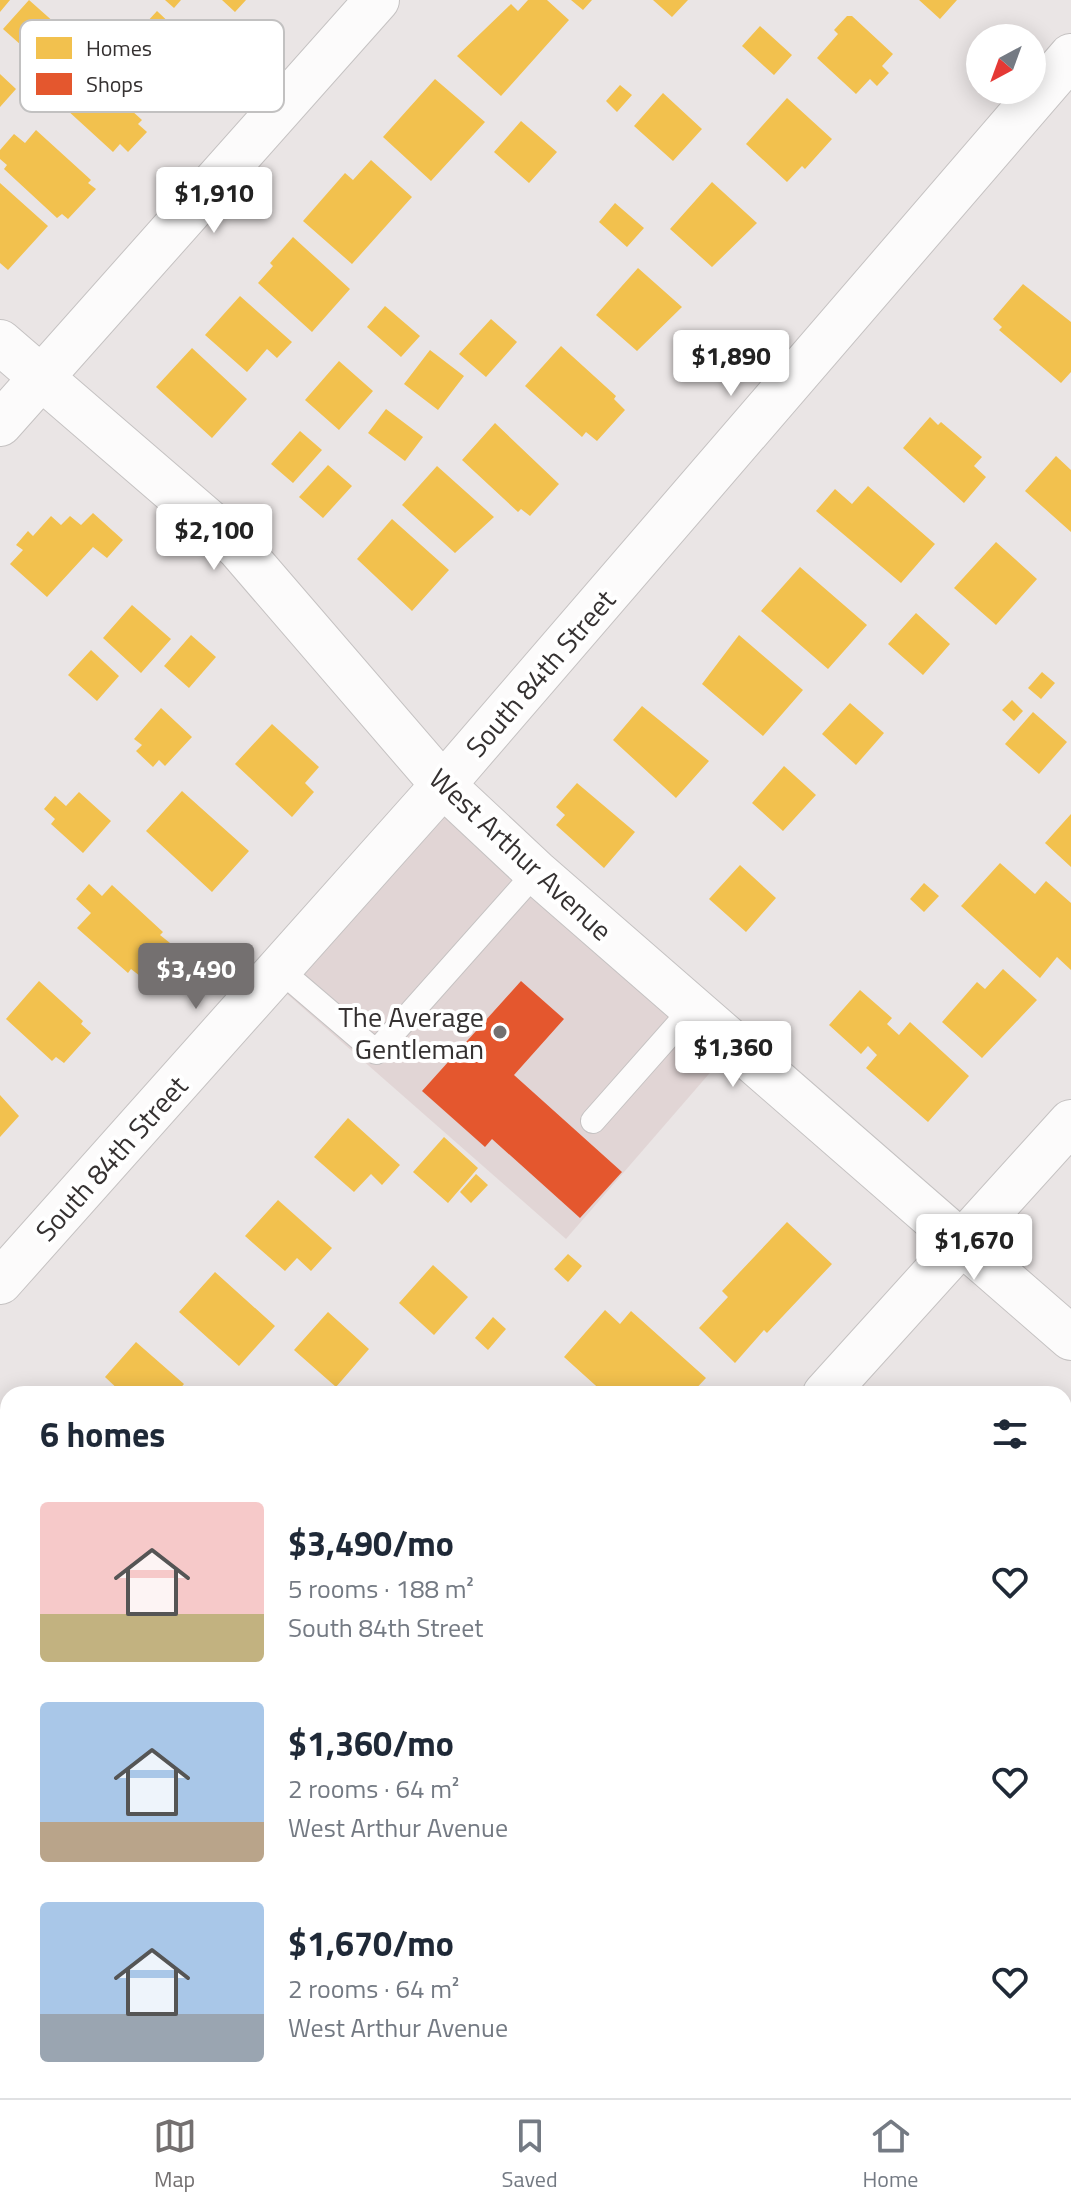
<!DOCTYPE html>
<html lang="en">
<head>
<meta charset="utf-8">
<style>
	body { margin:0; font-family:"Titillium Web",sans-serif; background:#f2f2f3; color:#1f2937; height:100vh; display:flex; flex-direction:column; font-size:30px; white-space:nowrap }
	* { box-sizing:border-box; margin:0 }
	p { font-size:26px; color:#747a83 }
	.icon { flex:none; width:44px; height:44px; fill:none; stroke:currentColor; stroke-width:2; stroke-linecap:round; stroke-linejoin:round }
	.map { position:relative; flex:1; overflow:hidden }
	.sheet { position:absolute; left:0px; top:1386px; width:1072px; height:712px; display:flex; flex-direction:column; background:#fff; border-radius:24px 24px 0 0; box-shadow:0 4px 20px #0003 }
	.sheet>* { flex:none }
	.needle { width:52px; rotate:221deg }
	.fabs { position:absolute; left:966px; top:24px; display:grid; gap:16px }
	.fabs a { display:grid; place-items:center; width:80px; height:80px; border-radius:50%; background:#fff; box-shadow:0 4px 20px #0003; font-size:40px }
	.price { position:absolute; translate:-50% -68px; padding:0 18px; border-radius:8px; background:#fff; color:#222; font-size:26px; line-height:52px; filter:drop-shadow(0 2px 4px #0008) }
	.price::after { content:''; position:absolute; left:50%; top:48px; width:24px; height:18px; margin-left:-12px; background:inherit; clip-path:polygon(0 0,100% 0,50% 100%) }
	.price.on { background:#747070; color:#fff }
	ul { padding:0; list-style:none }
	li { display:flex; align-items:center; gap:24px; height:200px; padding:0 40px }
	li span { display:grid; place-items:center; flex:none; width:224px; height:160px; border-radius:8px; color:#555 }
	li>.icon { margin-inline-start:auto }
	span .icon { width:96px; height:96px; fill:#fffc; stroke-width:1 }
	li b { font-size:34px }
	h2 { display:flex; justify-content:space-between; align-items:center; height:96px; padding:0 40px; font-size:34px }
	.dock { display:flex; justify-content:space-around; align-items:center; height:112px; border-top:2px solid #e0e1e3; background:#fff; font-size:22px; color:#747a83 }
	.dock a { display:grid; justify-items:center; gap:4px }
	.dock .on { color:#747070 }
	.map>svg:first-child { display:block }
</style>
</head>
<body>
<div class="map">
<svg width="1071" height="2098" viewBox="0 0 1071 2098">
	<rect width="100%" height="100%" fill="#eae5e5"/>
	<path fill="#e1d5d5" d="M443,785L734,1045L566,1239L270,979Z"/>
	<path fill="#f2c14e" d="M0,0H10L0,12Z
		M29,0L65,32L39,61L3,29Z
		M165,0H181L174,8Z
		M222,0H246L235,12Z
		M528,0H547L569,20L501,96L457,56L511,4L518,11Z
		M571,0H592L583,10Z
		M653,0H688L672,17Z
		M919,0H957L940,19Z
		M157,11L194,46L180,62L191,73L166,100L157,91L153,96L113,59Z
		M847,16H852L893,54L882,66L889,73L877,86L870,79L856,94L817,58L838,34L834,30Z
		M760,26L792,55L774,75L742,46Z
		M84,67L142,120L138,124L147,132L128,152L120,144L113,152L55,99Z
		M0,74L16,89L0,107Z
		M435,79L485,122L431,181L383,137Z
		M620,85L632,95L617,112L606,101Z
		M663,93L702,129L673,161L634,126Z
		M787,98L832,139L805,169L802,166L787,182L746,144Z
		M521,121L557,152L529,183L494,152Z
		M36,130L91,180L88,183L96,189L68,219L62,214L57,218L4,169L7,165L0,159V150L14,134L25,143Z
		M371,160L412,197L352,264L303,221L345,173L353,180Z
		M712,182L757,223L712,267L670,229Z
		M0,183L48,226L8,270L0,263Z
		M615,203L644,228L627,247L599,222Z
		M293,237L350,289L312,332L258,283L273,266L270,263Z
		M638,268L682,307L637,351L596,315Z
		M1023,284L1071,322V372L1061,383L999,330L1002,327L993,319Z
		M240,296L292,342L277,358L267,349L247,372L205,335Z
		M385,306L420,336L401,357L367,327Z
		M491,319L517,342L486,377L459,354Z
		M561,346L616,396L614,399L625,410L597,441L586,432L582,437L525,386Z
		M192,348L247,399L212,438L156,387Z
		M430,350L464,376L438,410L404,384Z
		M339,361L373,391L339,430L305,400Z
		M386,409L423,437L405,461L368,433Z
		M930,417L938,425L941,422L982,457L974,466L986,477L964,503L903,448Z
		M495,423L559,484L530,516L521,509L518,512L462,460Z
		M300,431L322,450L293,483L271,464Z
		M1056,456L1071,470V532L1025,491Z
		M328,465L352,486L323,518L299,497Z
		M437,466L494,517L455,553L402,505Z
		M868,486L935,544L901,583L816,511L835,489L852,504Z
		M93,513L123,540L107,558L93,547L47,597L10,564L23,550L16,545L28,531L33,536L51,516L61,525L70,516L81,525Z
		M392,519L449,570L412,611L357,559Z
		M996,542L1037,579L996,625L954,588Z
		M800,567L867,625L828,669L761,611Z
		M132,605L171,639L141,673L103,638Z
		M916,613L950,644L923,675L888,644Z
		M191,635L216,657L189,688L164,666Z
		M739,635L803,690L763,736L702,684Z
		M91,650L119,676L97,701L68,675Z
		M1042,672L1055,683L1041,699L1028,688Z
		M1012,700L1023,711L1014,721L1002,710Z
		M850,703L884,733L856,765L822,734Z
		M642,706L709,761L676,798L613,740Z
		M161,708L192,737L165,766L159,760L153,767L136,751L142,745L134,739Z
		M1033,712L1067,742L1039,774L1005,744Z
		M272,724L319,767L305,783L314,792L292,817L235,764Z
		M784,766L816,795L783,831L752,803Z
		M577,783L635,832L604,868L556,825L565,815L556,807Z
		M182,791L249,851L212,892L146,831Z
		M79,792L111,821L83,853L51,824L55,819L44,809L55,796L66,806Z
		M1071,814V867L1045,843Z
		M1000,863L1035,894L1046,881L1071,903V970L1057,957L1040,978L961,906Z
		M740,865L776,898L746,932L709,899Z
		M924,883L939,896L924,912L910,899Z
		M89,884L102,896L112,885L163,932L160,935L170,943L140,976L131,969L128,973L77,928L91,913L76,899Z
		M1003,969L1037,1000L982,1058L942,1022L977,982L985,989Z
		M39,981L83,1021L81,1024L91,1033L64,1063L56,1057L52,1061L6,1019Z
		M860,990L892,1018L887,1024L899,1035L910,1022L969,1076L928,1122L866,1068L877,1055L868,1046L861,1054L829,1025Z
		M0,1095L19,1116L0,1137Z
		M348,1118L400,1165L382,1185L371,1174L354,1192L314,1157Z
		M444,1137L478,1168L448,1203L413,1172Z
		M476,1174L488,1185L471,1203L460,1192Z
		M278,1200L332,1248L311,1271L297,1258L285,1271L245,1236Z
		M787,1222L832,1264L767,1333L764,1330L735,1363L699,1328L728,1297L722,1291Z
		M568,1254L582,1266L568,1282L554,1269Z
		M433,1265L468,1297L434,1335L399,1303Z
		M215,1272L275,1326L239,1366L179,1312Z
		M605,1310L620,1324L631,1311L706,1378L691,1394H605L564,1357Z
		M328,1312L369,1349L336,1387L294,1350Z
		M493,1317L506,1329L488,1350L475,1338Z
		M136,1342L184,1384L178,1391L181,1394H123L105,1377Z
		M1071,1487V1561L1064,1569V1495Z
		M0,1573L8,1580L0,1592Z
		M0,1619L8,1626V1637L3,1643Z
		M1064,1621L1071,1627V1660L1064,1668Z
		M6,1644L8,1666L5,1669L0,1664V1650Z
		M8,1693V1723L0,1716V1702Z
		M1064,1973L1071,1979V2059L1064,2053Z
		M8,1986V2006L0,1998Z
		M0,2057L8,2064V2090H33L26,2098H0Z
		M150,2090H192L201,2098H143Z
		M477,2090H493L503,2098H471Z
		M773,2090H838L848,2098H773L769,2095Z"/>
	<path fill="#e4572e" d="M521,981L564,1019L514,1075L622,1172L580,1218L492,1139L485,1147L422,1091Z"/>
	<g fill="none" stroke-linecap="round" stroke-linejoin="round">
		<defs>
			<path id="service" d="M279,969L376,1052L536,872
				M593,1121L692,1009"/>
			<path id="minor" d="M0,342L238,547L443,785L536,872L1071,1338
				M0,424L377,0
				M825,1394L1071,1122
				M287,2090L296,2098
				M967,2090L977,2098"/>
			<path id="tertiary" d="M0,1282L443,785L1071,56"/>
		</defs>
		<use href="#service" stroke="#c5c2c2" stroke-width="26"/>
		<use href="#minor" stroke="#c5c2c2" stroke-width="46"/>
		<use href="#tertiary" stroke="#c5c2c2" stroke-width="46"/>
		<use href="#service" stroke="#fcfbfb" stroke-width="24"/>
		<use href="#minor" stroke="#fcfbfb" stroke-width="44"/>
		<use href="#tertiary" stroke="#fcfbfb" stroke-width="44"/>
	</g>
	<circle fill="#747070" stroke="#fff" stroke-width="3" cx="500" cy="1032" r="8"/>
	<g text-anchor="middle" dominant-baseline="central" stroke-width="8" stroke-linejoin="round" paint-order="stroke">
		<g font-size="28" fill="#353131" stroke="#fff">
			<text transform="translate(540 673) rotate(-49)">South 84th Street</text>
			<text transform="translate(521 854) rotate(43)">West Arthur Avenue</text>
			<text transform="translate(111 1158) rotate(-48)">South 84th Street</text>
		</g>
		<g font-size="28" fill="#353131" stroke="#fff" text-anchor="end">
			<text x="484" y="1016">The Average<tspan x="484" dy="32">Gentleman</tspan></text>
		</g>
	</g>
	<rect x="20" y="20" width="264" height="92" rx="12" fill="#fff" stroke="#c2c1c1" stroke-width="2"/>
	<rect x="36" y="37" width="36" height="22" fill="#f2c14e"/>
	<rect x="36" y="73" width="36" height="22" fill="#e4572e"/>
	<g font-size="22" fill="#353131">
		<text x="86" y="56">Homes</text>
		<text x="86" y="92">Shops</text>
	</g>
</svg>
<div class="fabs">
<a><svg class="needle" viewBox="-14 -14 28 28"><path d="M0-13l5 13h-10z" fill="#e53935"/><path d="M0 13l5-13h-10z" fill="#747a83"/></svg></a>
</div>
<b class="price" style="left:214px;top:235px">$1,910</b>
<b class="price" style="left:731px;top:398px">$1,890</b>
<b class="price" style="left:214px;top:572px">$2,100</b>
<b class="price on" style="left:196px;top:1011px">$3,490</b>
<b class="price" style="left:733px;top:1089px">$1,360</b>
<b class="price" style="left:974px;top:1282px">$1,670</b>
<section class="sheet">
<h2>6 homes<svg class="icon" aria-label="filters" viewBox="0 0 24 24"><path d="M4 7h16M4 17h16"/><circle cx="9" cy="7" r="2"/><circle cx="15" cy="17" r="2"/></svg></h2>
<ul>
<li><span style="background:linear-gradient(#f6c9c9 70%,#c2b280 0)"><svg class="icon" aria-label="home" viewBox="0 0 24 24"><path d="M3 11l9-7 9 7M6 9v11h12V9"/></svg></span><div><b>$3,490/mo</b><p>5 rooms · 188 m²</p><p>South 84th Street</p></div><svg class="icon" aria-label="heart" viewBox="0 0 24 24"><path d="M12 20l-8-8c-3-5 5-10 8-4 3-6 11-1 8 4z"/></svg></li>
<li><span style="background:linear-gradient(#a9c7e8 75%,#b9a48a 0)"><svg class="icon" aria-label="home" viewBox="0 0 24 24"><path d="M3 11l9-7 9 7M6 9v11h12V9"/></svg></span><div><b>$1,360/mo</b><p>2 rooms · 64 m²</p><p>West Arthur Avenue</p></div><svg class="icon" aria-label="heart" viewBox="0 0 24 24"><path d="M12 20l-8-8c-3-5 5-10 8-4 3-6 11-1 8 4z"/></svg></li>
<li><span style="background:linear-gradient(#a9c7e8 70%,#9aa5b1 0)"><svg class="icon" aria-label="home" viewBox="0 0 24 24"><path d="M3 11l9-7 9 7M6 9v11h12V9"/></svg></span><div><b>$1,670/mo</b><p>2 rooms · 64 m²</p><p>West Arthur Avenue</p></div><svg class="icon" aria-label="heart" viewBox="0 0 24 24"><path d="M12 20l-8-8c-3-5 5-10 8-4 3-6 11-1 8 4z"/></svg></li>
</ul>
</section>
</div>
<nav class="dock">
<a class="on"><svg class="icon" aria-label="map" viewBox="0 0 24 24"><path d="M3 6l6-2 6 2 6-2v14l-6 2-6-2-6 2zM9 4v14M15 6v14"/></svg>Map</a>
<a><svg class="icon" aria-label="saved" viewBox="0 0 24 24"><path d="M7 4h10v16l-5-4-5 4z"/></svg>Saved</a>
<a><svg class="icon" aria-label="home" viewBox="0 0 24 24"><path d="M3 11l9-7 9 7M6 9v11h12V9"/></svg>Home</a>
</nav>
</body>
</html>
